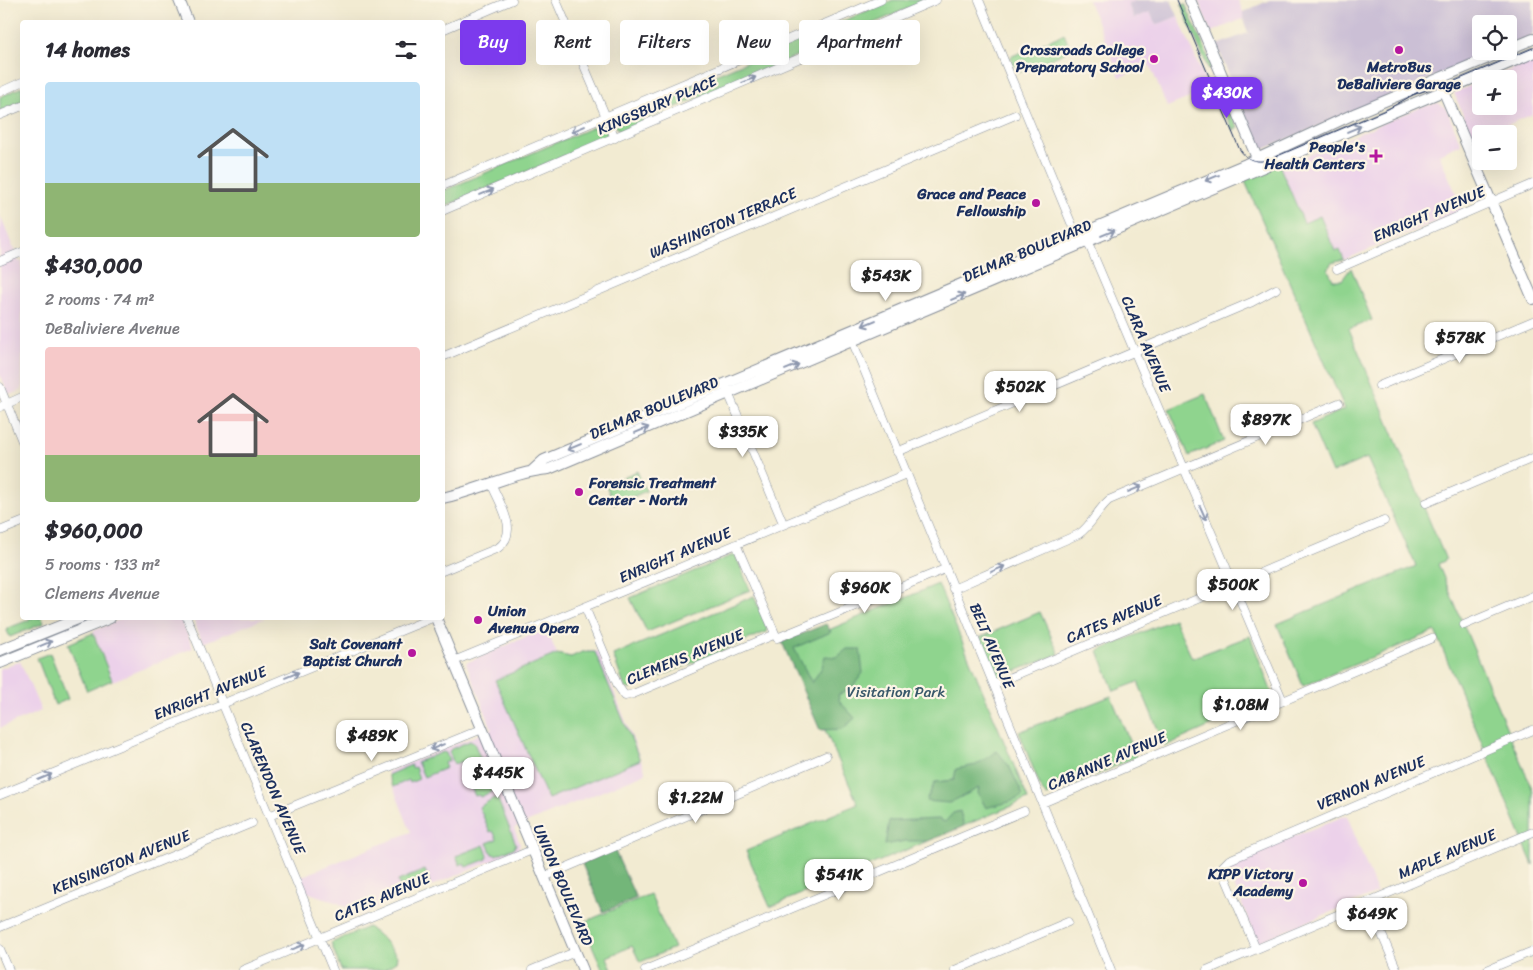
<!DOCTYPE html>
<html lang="en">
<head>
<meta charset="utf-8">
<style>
	body { margin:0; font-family:Sriracha,sans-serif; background:#f2f2f3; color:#2b2b33; height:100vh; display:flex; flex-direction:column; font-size:19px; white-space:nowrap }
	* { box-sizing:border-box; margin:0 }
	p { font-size:16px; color:#7c7c81 }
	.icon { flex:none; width:28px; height:28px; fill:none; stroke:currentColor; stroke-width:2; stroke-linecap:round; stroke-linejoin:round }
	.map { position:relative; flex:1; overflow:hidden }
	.panel { position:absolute; left:20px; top:20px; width:425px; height:600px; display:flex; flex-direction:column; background:#fff; border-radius:5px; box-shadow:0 5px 20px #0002 }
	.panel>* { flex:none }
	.hud { position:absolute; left:460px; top:20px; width:475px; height:45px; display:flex; gap:10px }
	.tools { position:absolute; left:1472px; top:15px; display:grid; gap:10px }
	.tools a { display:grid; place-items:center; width:45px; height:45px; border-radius:5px; background:#fff; box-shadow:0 5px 20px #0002; font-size:25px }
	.price { position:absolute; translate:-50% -42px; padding:0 11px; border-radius:10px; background:#fff; color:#222; font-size:16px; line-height:32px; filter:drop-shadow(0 1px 2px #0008) }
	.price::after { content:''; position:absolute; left:50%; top:30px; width:15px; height:11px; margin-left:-8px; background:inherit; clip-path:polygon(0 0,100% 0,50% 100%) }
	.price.active { background:#7c3aed; color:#fff }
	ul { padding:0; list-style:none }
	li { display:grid; align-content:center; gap:10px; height:265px; padding:0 25px }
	li span { display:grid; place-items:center; height:155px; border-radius:5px; color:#555 }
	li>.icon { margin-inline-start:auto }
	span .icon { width:90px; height:90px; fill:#fffc; stroke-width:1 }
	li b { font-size:21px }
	h2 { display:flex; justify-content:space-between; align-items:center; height:60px; padding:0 25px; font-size:21px }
	.chip { padding:0 18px; border-radius:5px; background:#fff; box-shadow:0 5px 20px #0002; font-size:18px; line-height:45px }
	.chip.active { background:#7c3aed; color:#fff }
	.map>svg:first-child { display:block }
</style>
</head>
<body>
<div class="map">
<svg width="1533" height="970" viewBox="0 0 1533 970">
	<rect width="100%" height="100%" fill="#fcf5e5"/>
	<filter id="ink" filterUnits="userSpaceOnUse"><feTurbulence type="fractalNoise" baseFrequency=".02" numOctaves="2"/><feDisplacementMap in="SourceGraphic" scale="10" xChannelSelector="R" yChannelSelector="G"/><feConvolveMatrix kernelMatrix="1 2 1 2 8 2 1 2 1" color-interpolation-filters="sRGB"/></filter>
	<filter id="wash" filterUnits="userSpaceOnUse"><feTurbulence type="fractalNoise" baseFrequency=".0096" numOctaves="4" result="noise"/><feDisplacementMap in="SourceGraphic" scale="20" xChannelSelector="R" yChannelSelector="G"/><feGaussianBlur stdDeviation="1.12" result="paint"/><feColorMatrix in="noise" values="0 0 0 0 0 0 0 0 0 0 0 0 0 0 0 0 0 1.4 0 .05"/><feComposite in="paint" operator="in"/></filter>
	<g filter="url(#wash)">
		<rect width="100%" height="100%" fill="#f2ebd2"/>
		<path fill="#ecd1ea" d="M1088,0H1137L1128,4L1134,18L1150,12L1156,25L1178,16L1209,90L1167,107L1150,65L1120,77Z
			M1198,0H1238L1243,12V19L1211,32Z
			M1533,60V114L1486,134H1481V136L1473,139L1454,93L1481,81V106H1509V79H1488Z
			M1438,103L1446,108L1461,144L1439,154L1463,210L1344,260L1340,250L1335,252L1320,217L1304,223L1280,167L1421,107Z
			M0,215L19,262L22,261V390L12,394L8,393L0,374Z
			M124,618H181L193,648L113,681L93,631Z
			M193,618H265L203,643Z
			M546,628L557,654L571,657L582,652L598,651L646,773L514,828L520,844L518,850L361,915L338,903L307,892L300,877L411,832L387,772L492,729L466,663Z
			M20,661L41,711L0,728V669Z
			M1347,815L1377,893L1258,942L1229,874L1231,867L1251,853Z"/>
		<path fill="#cbbfd5" d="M1137,0H1171L1178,16L1156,25L1150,12L1134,18L1128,4Z
			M1270,0H1533V35L1509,45V24H1481V51H1494L1264,149L1255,141L1217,45L1248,33L1243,19V12Z"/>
		<path fill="#8fd48e" stroke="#558276" d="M893,0H928L622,130L619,131L613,122L616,117Z
			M1185,4L1212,66L1209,70L1181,5Z
			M1064,34L1071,50L1018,73L1010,57Z
			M22,87V102L0,111V97Z
			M1223,93L1238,128L1233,130L1218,94Z
			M598,125L604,126L608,135L606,138L443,207V191Z
			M1279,164L1284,165L1280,167L1304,223L1320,216L1335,251L1340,250L1344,260L1331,263L1328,270L1333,280H1342L1351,268L1372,320L1349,329L1446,560L1438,564L1533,791V865L1435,631L1303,686L1277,624L1416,566L1367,458L1332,473L1311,424L1345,409L1244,179Z
			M1205,394L1224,441L1189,456L1169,409Z
			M637,471L646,491L614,505L606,485Z
			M735,554L750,590L647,632L630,598Z
			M938,584L1028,799L770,907L746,851L858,804L788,647Z
			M754,596L767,628L766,632L630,689L625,688L613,655Z
			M1040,612L1059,654L997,678L979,638Z
			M29,618H42L44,623L10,637L7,631L8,628L29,620Z
			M1174,619L1192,658L1250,636L1274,698L1165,746L1138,682L1114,691L1098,651Z
			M93,633L112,680L87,691L68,644Z
			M582,652H595L640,760L548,799L495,680L557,654L571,657Z
			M50,653L68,699L55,705L37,658Z
			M1111,696L1136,757L1047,796L1042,791L1019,732Z
			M470,741L474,743L493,788L491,792L480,797L479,795L475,796L463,769L466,767L463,761L454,764L449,752L451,749Z
			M443,752L446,753L449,761L444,763L446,768L424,777L417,762Z
			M411,765L412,768L415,767L419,779L410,783L409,780L393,787L388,775Z
			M494,798L498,800L516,844L514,848L496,855L492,854L487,843L497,839L493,831L490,832L479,807Z
			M484,845L488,855L487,859L466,867L464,863L460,865L456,856Z
			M425,870L430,883L403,894L398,881Z
			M650,894L674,948L640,962L632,946L607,957L612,970H603L582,923Z
			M368,927L383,939L397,956L396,962L383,970H341L331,943Z"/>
		<path fill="#73b679" stroke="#47726c" d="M826,624L831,632L794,648L812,683L822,667L825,656L837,657L847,649H860L863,673L851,689L838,695L840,702L855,718L843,729L820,730L782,642Z
			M997,751L1009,766L1023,795C1014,803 998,804 986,808L978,793L979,788L949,803L926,801L935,782L954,780L956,769L976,765Z
			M960,811L964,826L928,841H905L885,845L889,821L939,819L945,822L953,813Z
			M614,849L636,898L603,912L582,864Z"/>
	</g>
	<g filter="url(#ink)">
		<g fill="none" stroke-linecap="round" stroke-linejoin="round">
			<defs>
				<path id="minor" d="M556,0L615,138
					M979,0L1072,225L1090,247L1283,701
					M442,30L512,0
					M0,92L22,82
					M0,115L22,106
					M442,186L881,0
					M442,211L936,0
					M0,261L22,252
					M1337,269L1533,184
					M851,338L1111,970
					M442,357L1015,115
					M1379,386L1533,321
					M0,387L22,441
					M727,390L783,523
					M0,407L22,397
					M897,452L1252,302L1276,289
					M1426,503L1533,458
					M0,531L22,522
					M736,544L777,638L945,569
					M442,571L498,548C520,532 500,505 492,485
					M953,589L1079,534C1092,525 1097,510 1109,500L1339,403
					M585,607L618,686L625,696L633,694L771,636
					M187,618L333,970
					M1464,625L1533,596
					M454,661L906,474
					M994,684L1384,521
					M0,795L432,618
					M1042,803L1432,638
					M269,816L482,729
					M544,877L826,756
					M1368,902L1397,970
					M0,927L252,823
					M0,949L9,970
					M1256,949L1224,874L1223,866L1229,860L1533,730
					M243,970L532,850
					M532,970L575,952
					M645,970L1024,811
					M955,970L1068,922
					M1207,970L1533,832
					M1487,970L1533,951"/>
				<path id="secondary" d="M179,0L188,22
					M1190,0L1260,165
					M1509,49L1533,39
					M1441,85L1533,299
					M532,471L544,460L1246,164L1356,113L1505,51
					M442,498C478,491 513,472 549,469L1533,53
					M436,618L583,970
					M0,650L80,618
					M0,663L110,618"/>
			</defs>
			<use href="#minor" stroke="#868d98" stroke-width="9"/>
			<use href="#secondary" stroke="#868d98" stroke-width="12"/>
			<use href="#minor" stroke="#fff" stroke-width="8"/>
			<use href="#secondary" stroke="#fff" stroke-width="10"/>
			<path stroke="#1b2f5e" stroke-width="1" d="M1177,0L1239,148C1246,160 1256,163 1268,160L1388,109L1418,92
				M1412,95L1455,81L1533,48"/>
		</g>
		<defs><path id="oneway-shaft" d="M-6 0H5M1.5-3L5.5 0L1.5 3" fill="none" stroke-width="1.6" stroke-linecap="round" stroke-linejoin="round" transform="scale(1.25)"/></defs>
		<g stroke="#8d97ae">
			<use href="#oneway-shaft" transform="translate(749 80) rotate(-23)"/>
			<use href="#oneway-shaft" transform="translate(578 129) rotate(157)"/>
			<use href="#oneway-shaft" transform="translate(1354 129) rotate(-23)"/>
			<use href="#oneway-shaft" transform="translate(1212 178) rotate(157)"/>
			<use href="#oneway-shaft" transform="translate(487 192) rotate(-23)"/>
			<use href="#oneway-shaft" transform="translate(1108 233) rotate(-23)"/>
			<use href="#oneway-shaft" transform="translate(958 297) rotate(-23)"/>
			<use href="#oneway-shaft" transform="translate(869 323) rotate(157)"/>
			<use href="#oneway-shaft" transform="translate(792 367) rotate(-22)"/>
			<use href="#oneway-shaft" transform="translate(642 430) rotate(-23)"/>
			<use href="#oneway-shaft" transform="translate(574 447) rotate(157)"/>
			<use href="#oneway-shaft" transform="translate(1135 489) rotate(-23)"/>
			<use href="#oneway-shaft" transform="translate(1203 513) rotate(66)"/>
			<use href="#oneway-shaft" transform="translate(998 569) rotate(-23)"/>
			<use href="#oneway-shaft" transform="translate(45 644) rotate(-22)"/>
			<use href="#oneway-shaft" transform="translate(292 675) rotate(-22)"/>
			<use href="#oneway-shaft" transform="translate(437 747) rotate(158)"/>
			<use href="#oneway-shaft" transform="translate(45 777) rotate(-23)"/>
			<use href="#oneway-shaft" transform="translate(298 947) rotate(-22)"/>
		</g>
	</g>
	<g fill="#b5179e" stroke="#fcf5e5" stroke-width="2">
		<circle cx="1399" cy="50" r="5"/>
		<circle cx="1154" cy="59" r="5"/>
		<path d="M1373.5 148.5h5v5h5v5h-5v5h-5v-5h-5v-5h5z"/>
		<circle cx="1036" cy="203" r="5"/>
		<circle cx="579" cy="492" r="5"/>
		<circle cx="478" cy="620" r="5"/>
		<circle cx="412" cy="653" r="5"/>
		<circle cx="1303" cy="883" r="5"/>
	</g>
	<g text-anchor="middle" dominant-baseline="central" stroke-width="4.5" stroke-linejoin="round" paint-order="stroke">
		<g font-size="15" font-weight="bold" fill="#1b2f5e" stroke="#fcf5e5" text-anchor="end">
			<text x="1144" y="50">Crossroads College<tspan x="1144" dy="17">Preparatory School</tspan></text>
			<text x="1399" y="67" text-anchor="middle">MetroBus<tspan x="1399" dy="17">DeBaliviere Garage</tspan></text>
			<text x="1365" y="147">People's<tspan x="1365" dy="17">Health Centers</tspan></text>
			<text x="1026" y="194">Grace and Peace<tspan x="1026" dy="17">Fellowship</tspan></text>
			<text x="589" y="483" text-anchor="start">Forensic Treatment<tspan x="589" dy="17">Center - North</tspan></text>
			<text x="488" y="611" text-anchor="start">Union<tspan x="488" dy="17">Avenue Opera</tspan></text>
			<text x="402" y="644">Salt Covenant<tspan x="402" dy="17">Baptist Church</tspan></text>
			<text x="1293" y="874">KIPP Victory<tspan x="1293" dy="17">Academy</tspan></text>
		</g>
		<g font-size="15" fill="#1b2f5e" stroke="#fcf5e5">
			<text transform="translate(657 105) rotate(-23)">KINGSBURY PLACE</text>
			<text transform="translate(1429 214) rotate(-23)">ENRIGHT AVENUE</text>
			<text transform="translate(723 223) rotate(-23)">WASHINGTON TERRACE</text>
			<text transform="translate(1027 251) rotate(-23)">DELMAR BOULEVARD</text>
			<text transform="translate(1146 344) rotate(67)">CLARA AVENUE</text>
			<text transform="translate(654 408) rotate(-23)">DELMAR BOULEVARD</text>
			<text transform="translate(675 555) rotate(-23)">ENRIGHT AVENUE</text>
			<text transform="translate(1114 619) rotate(-23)">CATES AVENUE</text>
			<text transform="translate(992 646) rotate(67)">BELT AVENUE</text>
			<text transform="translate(685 657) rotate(-22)">CLEMENS AVENUE</text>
			<text transform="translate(210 693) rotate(-22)">ENRIGHT AVENUE</text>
			<text transform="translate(1107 761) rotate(-23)">CABANNE AVENUE</text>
			<text transform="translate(1371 783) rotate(-23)">VERNON AVENUE</text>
			<text transform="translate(273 788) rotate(67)">CLARENDON AVENUE</text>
			<text transform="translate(1447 854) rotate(-23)">MAPLE AVENUE</text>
			<text transform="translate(121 862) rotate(-22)">KENSINGTON AVENUE</text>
			<text transform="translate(563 885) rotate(67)">UNION BOULEVARD</text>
			<text transform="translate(382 897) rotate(-23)">CATES AVENUE</text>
		</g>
		<g font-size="15" fill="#38586a" stroke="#fcf5e5">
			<text x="896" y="692">Visitation Park</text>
		</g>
	</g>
</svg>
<div class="tools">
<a><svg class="icon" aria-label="locate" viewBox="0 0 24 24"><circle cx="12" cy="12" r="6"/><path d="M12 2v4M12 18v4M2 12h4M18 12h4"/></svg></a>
<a>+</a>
<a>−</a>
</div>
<b class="price active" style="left:1227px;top:119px">$430K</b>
<b class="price" style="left:886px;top:302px">$543K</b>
<b class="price" style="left:1460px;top:364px">$578K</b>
<b class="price" style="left:1020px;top:413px">$502K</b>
<b class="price" style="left:1266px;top:446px">$897K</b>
<b class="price" style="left:743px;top:458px">$335K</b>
<b class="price" style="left:1233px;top:611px">$500K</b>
<b class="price" style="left:865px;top:614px">$960K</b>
<b class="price" style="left:1241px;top:731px">$1.08M</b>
<b class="price" style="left:372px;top:762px">$489K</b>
<b class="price" style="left:498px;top:799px">$445K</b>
<b class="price" style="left:696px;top:824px">$1.22M</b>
<b class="price" style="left:839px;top:901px">$541K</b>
<b class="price" style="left:1372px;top:940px">$649K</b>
<div class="hud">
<a class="chip active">Buy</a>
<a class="chip">Rent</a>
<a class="chip">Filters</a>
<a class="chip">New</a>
<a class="chip">Apartment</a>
</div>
<section class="panel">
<h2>14 homes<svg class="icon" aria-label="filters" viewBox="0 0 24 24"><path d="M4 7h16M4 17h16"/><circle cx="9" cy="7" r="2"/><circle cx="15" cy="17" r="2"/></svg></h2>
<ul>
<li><span style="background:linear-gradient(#bfe0f5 65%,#8fb573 0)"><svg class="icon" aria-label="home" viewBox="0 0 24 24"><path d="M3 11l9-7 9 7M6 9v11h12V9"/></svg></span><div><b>$430,000</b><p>2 rooms · 74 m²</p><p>DeBaliviere Avenue</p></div></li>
<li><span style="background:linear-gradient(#f6c9c9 70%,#8fb573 0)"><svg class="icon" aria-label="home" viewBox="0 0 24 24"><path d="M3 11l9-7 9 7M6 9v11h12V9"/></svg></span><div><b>$960,000</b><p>5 rooms · 133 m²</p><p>Clemens Avenue</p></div></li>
</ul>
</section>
</div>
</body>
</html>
